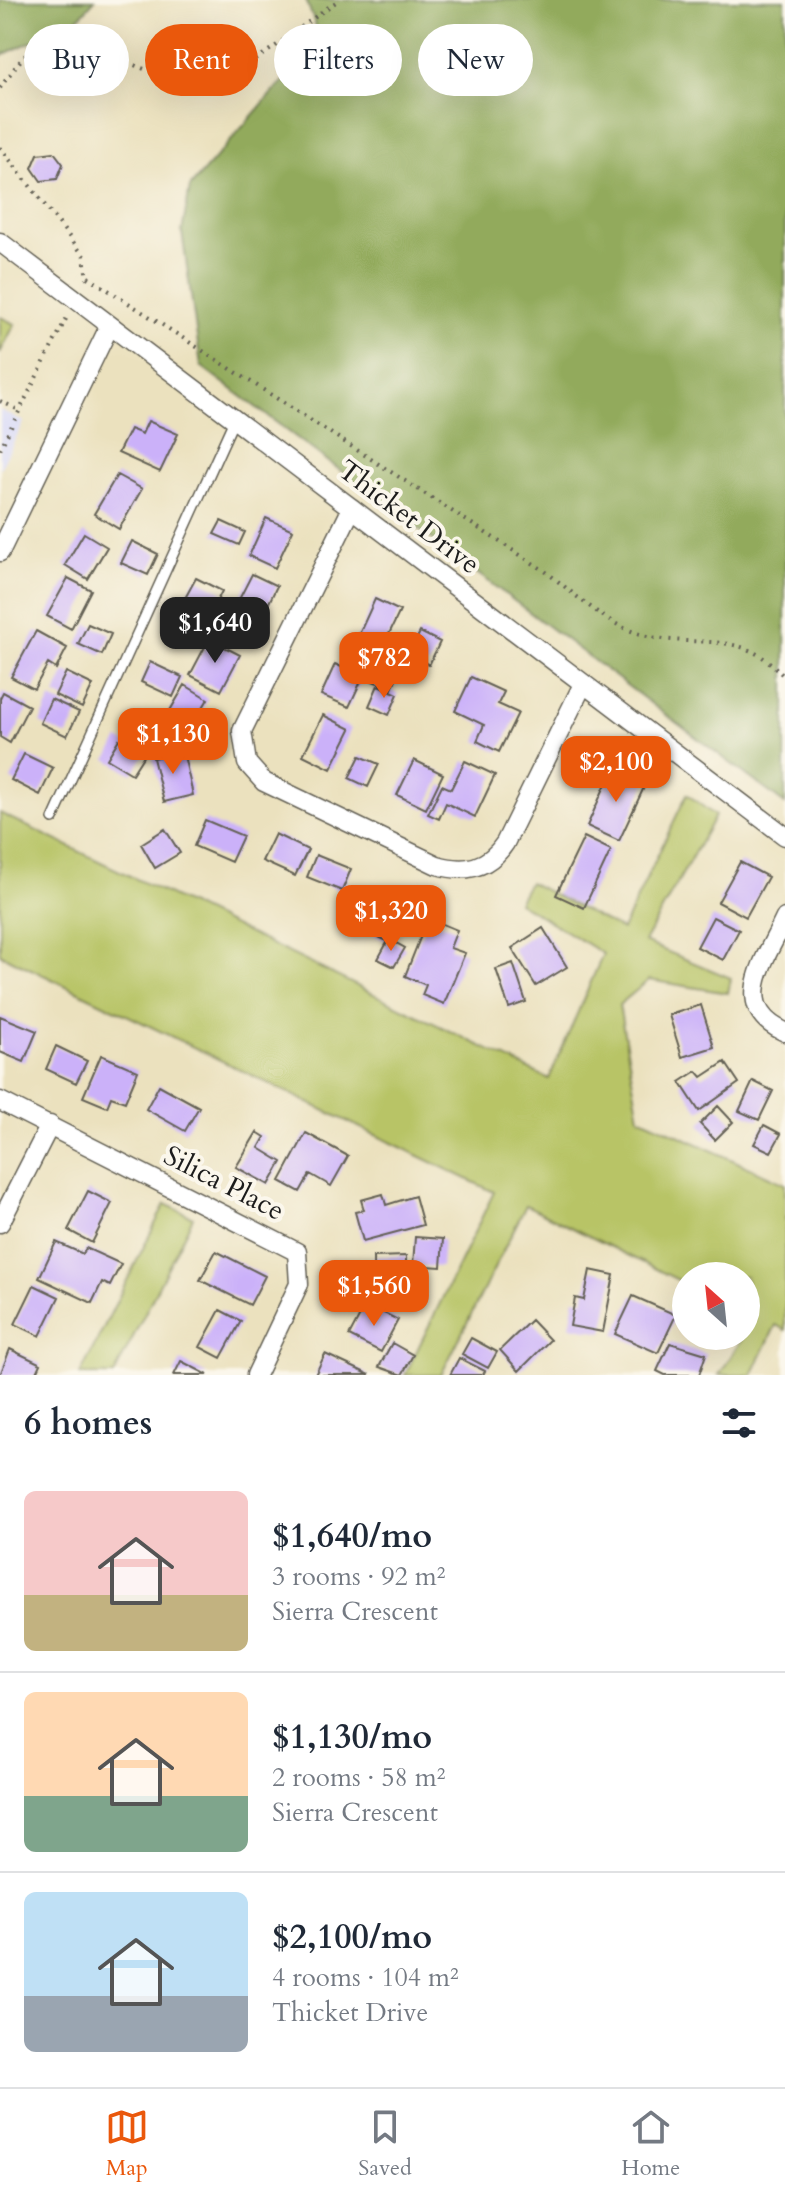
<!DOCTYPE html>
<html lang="en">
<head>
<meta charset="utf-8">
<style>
	body { margin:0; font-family:Cardo,serif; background:#f2f2f3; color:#1f2937; height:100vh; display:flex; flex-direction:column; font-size:30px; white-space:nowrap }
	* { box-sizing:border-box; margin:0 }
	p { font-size:26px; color:#747a83 }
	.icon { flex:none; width:44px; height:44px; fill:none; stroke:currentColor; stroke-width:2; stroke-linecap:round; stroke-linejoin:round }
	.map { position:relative; height:1375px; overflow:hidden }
	.drawer { display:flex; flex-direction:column; background:#fff; flex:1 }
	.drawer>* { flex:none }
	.guide { position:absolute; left:24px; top:24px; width:738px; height:72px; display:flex; gap:16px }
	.needle { width:52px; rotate:333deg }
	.controls { position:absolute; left:672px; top:1262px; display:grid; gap:16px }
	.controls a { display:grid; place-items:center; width:88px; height:88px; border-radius:50%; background:#fff; box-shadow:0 8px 32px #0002; font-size:40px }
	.price { position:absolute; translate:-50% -68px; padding:0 18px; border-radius:16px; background:#ea580c; color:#fff; font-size:26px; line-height:52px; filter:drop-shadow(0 2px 4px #0008) }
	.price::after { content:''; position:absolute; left:50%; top:48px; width:24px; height:18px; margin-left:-12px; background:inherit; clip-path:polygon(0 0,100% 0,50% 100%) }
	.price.selected { background:#222; color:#fff }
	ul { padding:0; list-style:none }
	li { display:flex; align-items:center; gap:24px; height:200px; padding:0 24px }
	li+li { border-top:2px solid #e0e1e3 }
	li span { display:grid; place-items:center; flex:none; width:224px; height:160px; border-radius:12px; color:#555 }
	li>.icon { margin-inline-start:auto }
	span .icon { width:96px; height:96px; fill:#fffc; stroke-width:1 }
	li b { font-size:34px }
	h2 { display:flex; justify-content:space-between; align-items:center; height:96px; padding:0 24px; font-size:34px }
	.chip { padding:0 28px; border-radius:36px; background:#fff; box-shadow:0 8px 32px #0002; font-size:28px; line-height:72px }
	.chip.selected { background:#ea580c; color:#fff }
	.tab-bar { display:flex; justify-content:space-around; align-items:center; height:112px; border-top:2px solid #e0e1e3; background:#fff; font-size:22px; color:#747a83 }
	.tab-bar a { display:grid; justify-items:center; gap:4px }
	.tab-bar .selected { color:#ea580c }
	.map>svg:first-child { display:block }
</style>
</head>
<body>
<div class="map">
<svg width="785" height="1375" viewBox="0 0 785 1375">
	<rect width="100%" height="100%" fill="#fbf7ec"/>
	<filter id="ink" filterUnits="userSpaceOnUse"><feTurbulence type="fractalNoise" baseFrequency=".0125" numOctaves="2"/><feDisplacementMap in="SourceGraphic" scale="16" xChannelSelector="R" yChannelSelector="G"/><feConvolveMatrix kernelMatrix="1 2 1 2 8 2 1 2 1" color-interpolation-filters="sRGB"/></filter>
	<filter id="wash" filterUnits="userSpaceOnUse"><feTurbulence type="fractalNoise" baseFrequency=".006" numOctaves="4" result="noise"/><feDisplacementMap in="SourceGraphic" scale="32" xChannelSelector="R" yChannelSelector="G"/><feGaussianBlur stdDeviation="1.8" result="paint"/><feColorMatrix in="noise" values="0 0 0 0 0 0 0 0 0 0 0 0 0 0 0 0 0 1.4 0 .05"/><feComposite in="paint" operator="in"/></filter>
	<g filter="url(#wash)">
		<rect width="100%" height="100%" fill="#ebe1be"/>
		<path fill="#d6d8f9" d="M0,410L24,422L0,469Z"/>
		<path fill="#b8c466" stroke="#6a7041" stroke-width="2" d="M0,317L15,324L0,353Z
			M687,794L715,816L644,942L731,978L728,993L649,980L619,1005L639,1117L785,1184V1330L776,1325L752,1375H719L755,1319L746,1314V1276H686V1284L526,1205L441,1375H405L494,1192L0,954V813L549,1079L603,954L518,902L529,882L622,930Z
			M165,1204L193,1217L114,1375H80Z"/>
		<path fill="#92aa5b" stroke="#57633c" stroke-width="2" d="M0,0H95L75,22L0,56Z
			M306,0H785V804L201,366L182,232L190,187L279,85L324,48Z"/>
		<g id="blocks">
			<path fill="#cbb1f9" d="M54,152L63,164L57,179L41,181L32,168L38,154Z
				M148,421L178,434L160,472L118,453L130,429L142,434Z
				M117,475L142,489L119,529L94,514Z
				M266,518L293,530L275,568L249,556Z
				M221,521L245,532L239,545L214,534Z
				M84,533L107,547L88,579L65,565Z
				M132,541L158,554L148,575L121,563Z
				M252,574L277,586L255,632L229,619Z
				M68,578L91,590L71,629L47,616Z
				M196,578L222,591L211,613L184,600Z
				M375,599L400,611L379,655L355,643Z
				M179,605L208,618L196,644L167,630Z
				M88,624L111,634L102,655L78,644Z
				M36,631L67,648L56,669L48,664L34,689L11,677Z
				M420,632L440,642L429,665L409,654Z
				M209,639L240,655L221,691L190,675Z
				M372,661L399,671L392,689L365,678Z
				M150,662L182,677L173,697L141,682Z
				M335,664L363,677L349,707L321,695Z
				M66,672L93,685L82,708L55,695Z
				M471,677L504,692L498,704L518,713L499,752L477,741L484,725L455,711Z
				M185,685L208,699L181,744L158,731Z
				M378,685L398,694L389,715L369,706Z
				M3,692L29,706L10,743L0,737V698Z
				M51,699L79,712L67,736L40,723Z
				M323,715L351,729L331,769L303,755Z
				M119,739L144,755L132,774L107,759Z
				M183,751L193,795L164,802L153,758Z
				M24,754L53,768L40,795L11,780Z
				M360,756L379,764L368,787L349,778Z
				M414,760L443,774L426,809L397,795Z
				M465,761L495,775L475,817L446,803L439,819L428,814L442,785L451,789Z
				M613,768L646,783L619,841L587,826Z
				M205,820L243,836L231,862L194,846Z
				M165,829L180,853L155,868L141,844Z
				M275,834L308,850L295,876L262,861Z
				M584,837L611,850L584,908L556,895Z
				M316,855L351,869L342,891L307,877Z
				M740,862L768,877L746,917L718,902Z
				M371,893L402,907L387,941L356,927Z
				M713,917L739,930L723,960L697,947Z
				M428,918L457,930L450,948L465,953L444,1004L422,995L426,985L405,976Z
				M543,928L567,967L536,986L512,948Z
				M389,939L405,948L394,967L378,959Z
				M513,963L526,1002L509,1008L496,969Z
				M701,1005L714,1047L682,1057L669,1015Z
				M0,1016L37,1031L24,1062L0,1052Z
				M56,1046L87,1061L76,1083L46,1069Z
				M101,1055L138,1071L125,1102L111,1097L107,1107L83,1097Z
				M725,1062L739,1083L699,1111L680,1082L697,1071L702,1077Z
				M753,1081L773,1091L759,1120L739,1111Z
				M159,1085L199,1107L185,1131L146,1109Z
				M718,1106L733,1122L715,1140L700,1124Z
				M764,1125L781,1134L771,1152L754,1144Z
				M257,1132L265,1137L259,1148L282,1162L269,1185L236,1167Z
				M306,1133L348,1156L331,1186L310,1174L300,1192L280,1181Z
				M88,1191L112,1203L92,1243L68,1230Z
				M383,1194L386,1205L415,1196L423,1225L363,1241L355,1212L364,1210L361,1200Z
				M415,1237L443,1239L441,1267L413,1265Z
				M56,1242L83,1254L86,1248L121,1264L110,1286L102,1282L92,1303L39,1278Z
				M216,1251L265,1276L250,1305L200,1280Z
				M406,1256V1301L374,1302L373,1257Z
				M590,1270L614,1275L603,1332L570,1326L575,1298L584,1300Z
				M34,1285L59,1297L40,1336L15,1324Z
				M633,1296L676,1315L658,1353L615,1334Z
				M366,1304L398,1320L381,1352L349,1336Z
				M220,1310L241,1321L221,1358L200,1347Z
				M531,1320L550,1340L519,1371L500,1350Z
				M471,1338L497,1352L488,1368L462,1354Z
				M392,1343L413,1355L402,1375L379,1367Z
				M670,1343L706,1354L699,1375H665L657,1371Z
				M10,1349L41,1364L36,1375H0Z
				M325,1354L370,1375H315Z
				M459,1358L485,1371L483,1375H450Z
				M181,1361L208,1375H174Z"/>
		</g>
	</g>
	<g filter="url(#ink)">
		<use href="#blocks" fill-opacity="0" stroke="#646155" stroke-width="2"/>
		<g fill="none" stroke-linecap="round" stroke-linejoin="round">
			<defs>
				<path id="lane" d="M53,819L234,420"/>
				<path id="street" d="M0,242L785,836
					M352,508L242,731L247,763L264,782L437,865C465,873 488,869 505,843L583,684
					M0,552L109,327
					M785,918C767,958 728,1006 785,1032
					M0,1101L297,1252L299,1284L256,1375
					M0,1223L50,1125"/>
			</defs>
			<use href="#lane" stroke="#646155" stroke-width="12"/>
			<use href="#street" stroke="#646155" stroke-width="21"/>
			<path stroke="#646155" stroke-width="4" stroke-dasharray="2 6" stroke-linecap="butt" d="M0,88C11,73 24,52 41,43C79,24 157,92 210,80C253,70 302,24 339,0
				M0,147L84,256L87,279
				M88,277L545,571C574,593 606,625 643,635C698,650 742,626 785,678
				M0,401L19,410
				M0,449L68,315"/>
			<use href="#lane" stroke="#fff" stroke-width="9"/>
			<use href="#street" stroke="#fff" stroke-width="18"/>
		</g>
	</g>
	<g text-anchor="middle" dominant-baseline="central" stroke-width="8" stroke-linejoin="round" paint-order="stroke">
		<g font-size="28" fill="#1c1c1c" stroke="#fbf7ec">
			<text transform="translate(409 517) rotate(37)">Thicket Drive</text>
			<text transform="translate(224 1183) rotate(27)">Silica Place</text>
		</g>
	</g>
</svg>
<div class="controls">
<a><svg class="needle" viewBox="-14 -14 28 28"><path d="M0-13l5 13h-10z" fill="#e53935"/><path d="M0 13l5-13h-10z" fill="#747a83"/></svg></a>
</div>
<b class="price selected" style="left:215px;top:665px">$1,640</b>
<b class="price" style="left:384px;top:700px">$782</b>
<b class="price" style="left:173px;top:776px">$1,130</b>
<b class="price" style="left:616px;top:804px">$2,100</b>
<b class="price" style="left:391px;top:953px">$1,320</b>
<b class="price" style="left:374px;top:1328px">$1,560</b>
<div class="guide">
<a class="chip">Buy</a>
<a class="chip selected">Rent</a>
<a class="chip">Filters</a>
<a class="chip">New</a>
</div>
</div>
<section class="drawer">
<h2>6 homes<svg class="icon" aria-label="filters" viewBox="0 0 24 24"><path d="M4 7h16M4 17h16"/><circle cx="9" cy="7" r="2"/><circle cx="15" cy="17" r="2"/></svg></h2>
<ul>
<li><span style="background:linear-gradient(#f6c9c9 65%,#c2b280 0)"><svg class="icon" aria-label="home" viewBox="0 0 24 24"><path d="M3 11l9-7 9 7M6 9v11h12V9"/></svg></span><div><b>$1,640/mo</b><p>3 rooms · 92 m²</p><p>Sierra Crescent</p></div></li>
<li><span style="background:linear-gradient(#ffd9b3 65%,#7fa58c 0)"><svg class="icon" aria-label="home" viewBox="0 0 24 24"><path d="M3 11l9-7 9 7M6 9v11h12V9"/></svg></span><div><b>$1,130/mo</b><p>2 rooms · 58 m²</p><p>Sierra Crescent</p></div></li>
<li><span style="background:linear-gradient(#bfe0f5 65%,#9aa5b1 0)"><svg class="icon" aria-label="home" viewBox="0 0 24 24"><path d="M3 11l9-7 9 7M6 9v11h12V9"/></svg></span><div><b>$2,100/mo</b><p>4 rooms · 104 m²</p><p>Thicket Drive</p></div></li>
</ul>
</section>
<nav class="tab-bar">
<a class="selected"><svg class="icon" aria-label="map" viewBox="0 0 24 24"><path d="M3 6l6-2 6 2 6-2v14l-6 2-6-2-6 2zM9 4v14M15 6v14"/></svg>Map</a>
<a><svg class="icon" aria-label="saved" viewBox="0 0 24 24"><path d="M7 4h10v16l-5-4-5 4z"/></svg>Saved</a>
<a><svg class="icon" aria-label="home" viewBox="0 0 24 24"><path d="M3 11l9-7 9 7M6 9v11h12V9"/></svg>Home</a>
</nav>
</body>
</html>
